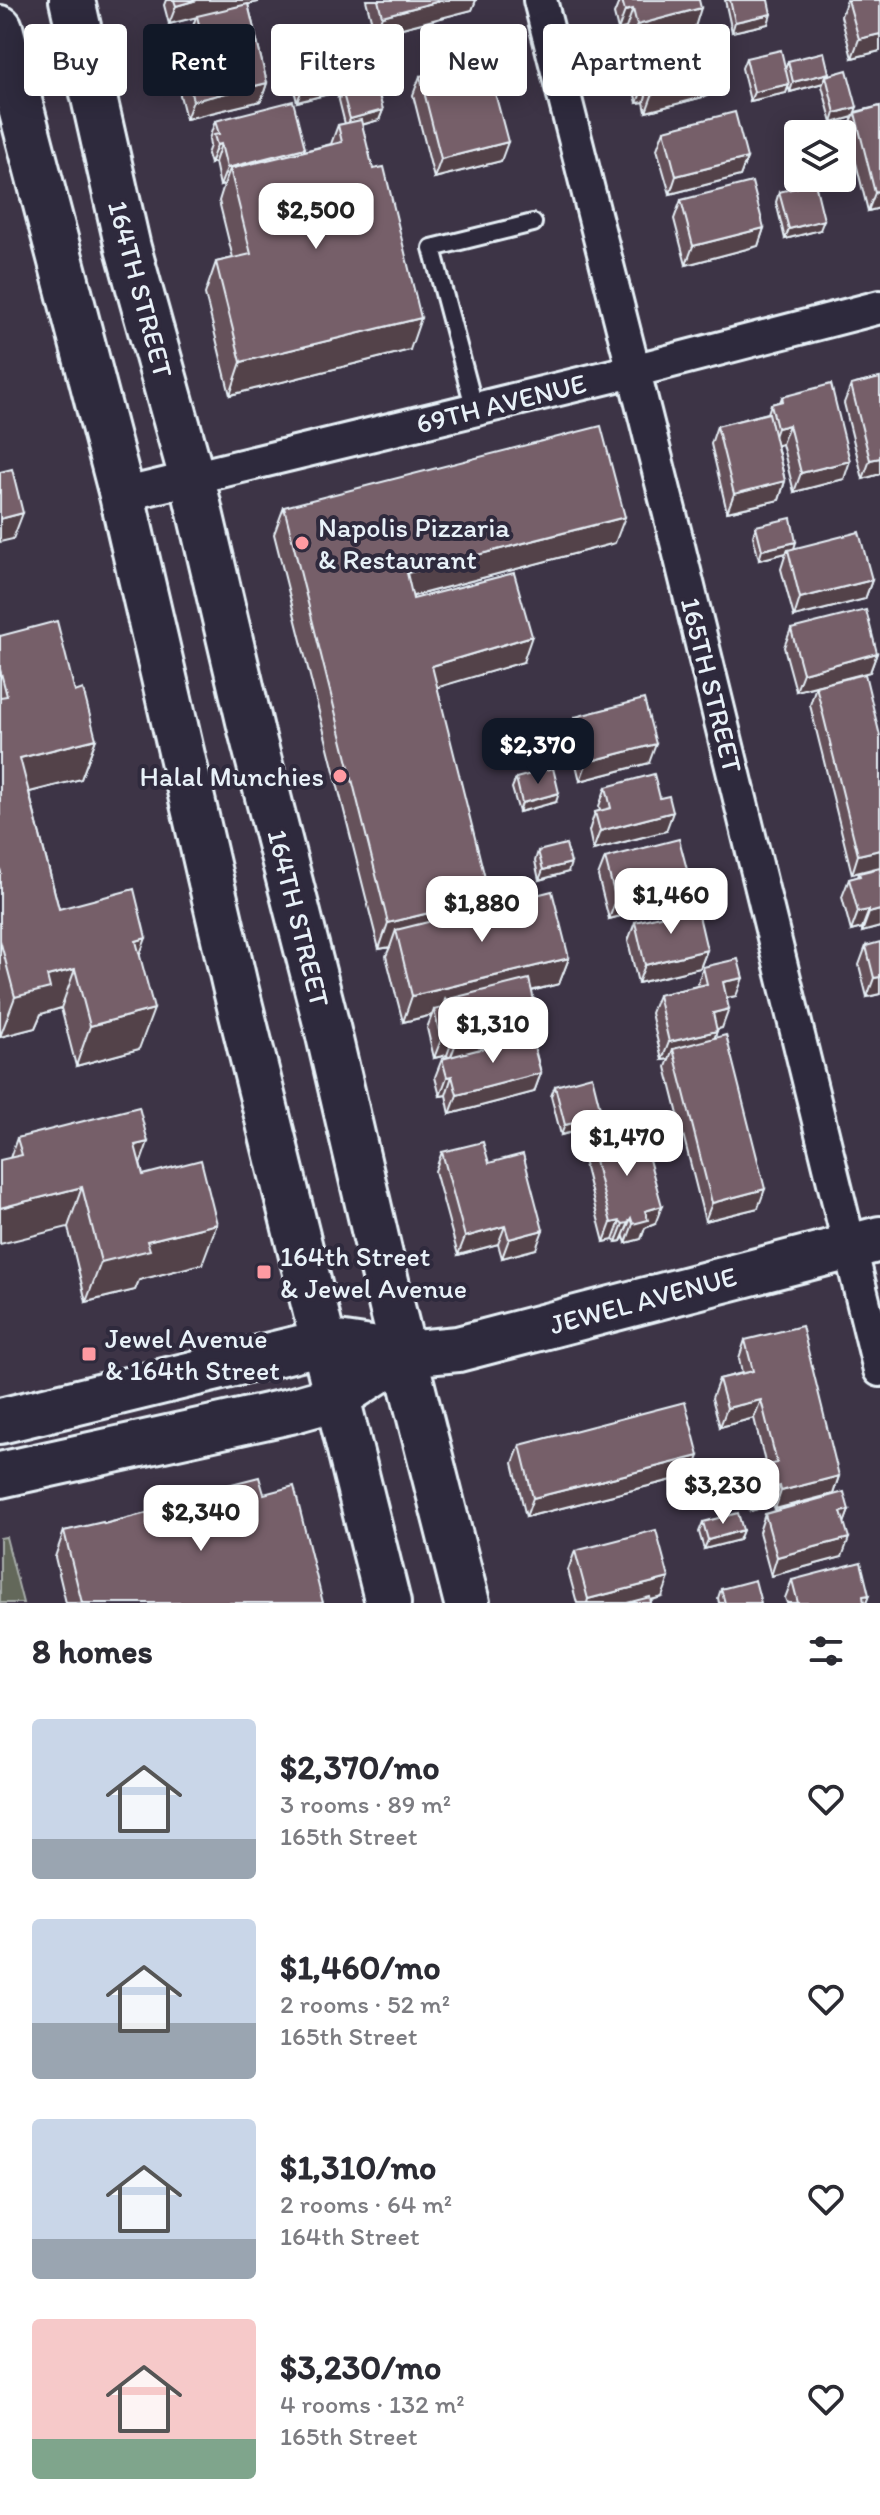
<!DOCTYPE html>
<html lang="en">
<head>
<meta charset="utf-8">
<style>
	body { margin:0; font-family:Itim,sans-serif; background:#f7f7f7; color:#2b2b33; height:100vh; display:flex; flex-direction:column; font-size:30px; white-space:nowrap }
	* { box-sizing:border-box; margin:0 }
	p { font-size:26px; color:#7c7c81 }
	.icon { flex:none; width:44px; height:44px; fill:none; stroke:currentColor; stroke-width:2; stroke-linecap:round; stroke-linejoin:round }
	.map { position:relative; height:1603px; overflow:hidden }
	.drawer { display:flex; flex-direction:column; background:#fff; flex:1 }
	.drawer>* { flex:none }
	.guide { position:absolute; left:24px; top:24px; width:832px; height:72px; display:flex; gap:16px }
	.tools { position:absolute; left:784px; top:120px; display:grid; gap:16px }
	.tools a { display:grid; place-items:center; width:72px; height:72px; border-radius:8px; background:#fff; box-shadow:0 4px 20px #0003; font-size:40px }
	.price { position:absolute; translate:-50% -68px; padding:0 18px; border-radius:16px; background:#fff; color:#222; font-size:26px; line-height:52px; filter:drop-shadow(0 2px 4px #0008) }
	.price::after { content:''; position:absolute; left:50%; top:48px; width:24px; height:18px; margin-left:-12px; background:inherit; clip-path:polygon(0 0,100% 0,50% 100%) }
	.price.current { background:#111827; color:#fff }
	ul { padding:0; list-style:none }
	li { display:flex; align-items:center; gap:24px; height:200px; padding:0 32px }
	li span { display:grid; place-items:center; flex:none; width:224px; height:160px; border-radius:8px; color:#555 }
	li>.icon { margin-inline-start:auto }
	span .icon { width:96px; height:96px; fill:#fffc; stroke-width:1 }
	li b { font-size:34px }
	h2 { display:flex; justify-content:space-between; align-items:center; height:96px; padding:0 32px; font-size:34px }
	.pill { padding:0 28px; border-radius:8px; background:#fff; box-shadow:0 4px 20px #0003; font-size:28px; line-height:72px }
	.pill.current { background:#111827; color:#fff }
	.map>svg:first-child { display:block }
</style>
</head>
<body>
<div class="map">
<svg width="880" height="1603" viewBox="0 0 880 1603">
	<rect width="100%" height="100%" fill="#3d3446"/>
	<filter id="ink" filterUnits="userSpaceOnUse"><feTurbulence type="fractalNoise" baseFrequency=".0125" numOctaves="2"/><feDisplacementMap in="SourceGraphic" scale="16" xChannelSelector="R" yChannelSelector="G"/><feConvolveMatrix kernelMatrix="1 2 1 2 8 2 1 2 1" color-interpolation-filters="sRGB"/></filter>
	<g filter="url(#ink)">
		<path fill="#63675a" stroke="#a6aca9" stroke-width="2" d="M6,1537L23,1603H0V1538Z"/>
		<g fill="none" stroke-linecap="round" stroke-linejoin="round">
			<defs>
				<path id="lane" d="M475,410L432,248L533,223"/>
				<path id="street" d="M540,0L677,542L880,1370
					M122,495L633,371L880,307"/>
				<path id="secondary" d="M72,0L128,248L192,478L252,734L327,1027L392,1307L467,1603
					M0,28L122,495L235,986L388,1603
					M0,1421L324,1342L404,1354L458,1349L880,1239
					M0,1475L290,1411L336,1398L404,1354"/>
			</defs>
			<use href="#lane" stroke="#e8f1f8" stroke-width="22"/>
			<use href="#street" stroke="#e8f1f8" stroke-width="38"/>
			<use href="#secondary" stroke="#e8f1f8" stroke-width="50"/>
			<use href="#lane" stroke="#2f2a3d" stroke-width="16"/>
			<use href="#street" stroke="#2f2a3d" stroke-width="32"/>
			<use href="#secondary" stroke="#2f2a3d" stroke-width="44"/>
		</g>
		<path fill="#65515a" stroke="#e8f1f8" stroke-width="2" d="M166,0H259L258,2L248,4L267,83L261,101L186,119L176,79L183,60L195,57L190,35L196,17L169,24L164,5Z
			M366,0H476L472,10L375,35Z
			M618,0H699L695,27L630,43L626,28L618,30L614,14L619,2Z
			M725,0H768V24L732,32Z
			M847,0H880V51L852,58L841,16Z
			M327,35L384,76L380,86L377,87L383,110L379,120L362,125L410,350L230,395L205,294L216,262L233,258L219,201L224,185L220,186L215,162L210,164L207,154L210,146L209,139L215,121L304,151L331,144L338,125L345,124L339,100L340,96L338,97L335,88L333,93L297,102L288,65L292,56L325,48L324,45Z
			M635,49L714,77L707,96L646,112L644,102L637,103L628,68Z
			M746,58L785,68L788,61L828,75L855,112L880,106V208L868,211L848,131L853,117L832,123L822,86L823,83L790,92L788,86L786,93L750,101L742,68Z
			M420,76L501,161L434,178L413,95Z
			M664,130L747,158L740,176L670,194L657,149Z
			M779,192L820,230L785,239L776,202Z
			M681,200L764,228L758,246L686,265L674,219Z
			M880,378V474L863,479L844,403L851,385Z
			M782,397L844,479L794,492L782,444L777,445L785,481L779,500L727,512L711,444L717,426L768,413L771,404L780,402Z
			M284,507L615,543L413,596V599L523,662L437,687L486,907L569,958L559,984L532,991L533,1041L541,1073L534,1092L450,1114L446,1095L440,1096L435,1077L442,1059L448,1057L447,1055L434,1058L427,1028L432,1015L403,1022L386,956L390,947L379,949L274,534Z
			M756,526L794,548L872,580L865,599L794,617L781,569L786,553L759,560L753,536Z
			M791,629L877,653L870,672L823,684L880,736V867L852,874L810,705L816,686L796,691L784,647Z
			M0,636L75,692L96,739L81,779L29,792L59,909L140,954L139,1049L76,1066L61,1008L41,1014L35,1028L0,1037Z
			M575,717L649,763L580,781L569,735Z
			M516,778L556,802L519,812L512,788Z
			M606,787L666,831L593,850L589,831L595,812L600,811L599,806Z
			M538,851L568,872L539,880L535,861Z
			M605,858L690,881L683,900L609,919L598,876Z
			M880,868V927L862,932V928L851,931L842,897L849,879L858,877L859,873Z
			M635,922L707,950L700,968L638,983L628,941Z
			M866,946L880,994L867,997L859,965Z
			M703,967L736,996L727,998L722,1028L717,1029L715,1038L758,1208L705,1221L666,1067L669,1059L662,1060L651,1013L658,995L697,986Z
			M555,1086L599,1125L561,1135L551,1096Z
			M17,1138L140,1164L143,1175L202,1264L139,1280L135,1290L86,1302L68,1227L10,1158Z
			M591,1145L655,1224L645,1228L641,1239L626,1243L624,1237L621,1241L616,1242L613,1240L604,1242L584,1164Z
			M442,1152L489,1163L536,1249L502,1258L498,1244L458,1255L435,1171Z
			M745,1340L839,1476L833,1494L775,1509L773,1505L750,1511L745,1488L751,1469L766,1466L754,1418L720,1427L712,1398L719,1379L742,1373L739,1358Z
			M520,1445L692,1475L526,1517L513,1463Z
			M220,1487L264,1494L323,1603H66L55,1557L64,1531L104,1524L217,1495Z
			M849,1510L844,1523L842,1557L771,1576L759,1532L765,1514Z
			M703,1522L743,1530L739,1540L704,1549L699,1532Z
			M575,1551L662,1597L651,1600V1603H577L568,1570Z
			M792,1580L869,1595L866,1603H787L785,1598Z
			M721,1589L761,1603H719L718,1598Z"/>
		<path fill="#53424a" stroke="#e8f1f8" stroke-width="2" d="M197,0H259L258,2L169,24L176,6Z
			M444,0H476L472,10L375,35L382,16Z
			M701,8L695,27L630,43L637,25Z
			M633,9L626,28L618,30L625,11Z
			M771,14L768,24L732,32L735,22Z
			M880,34V51L852,58L859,39Z
			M829,73L826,79V76L823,83L790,92L793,82Z
			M384,76L380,86L344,96L342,90L340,96L338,97L341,87Z
			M714,77L707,96L646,112L653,93Z
			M267,83L261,101L186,119L193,101Z
			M337,83L333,93L297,102L301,92Z
			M650,83L644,102L637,103L644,85Z
			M789,84L786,93L750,101L754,92Z
			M857,107L853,117L832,123L835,113Z
			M383,110L379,120L346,129L350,119Z
			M508,142L501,161L434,178L441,159Z
			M221,144L215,162L210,164L217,145Z
			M305,148L298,167L230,169L224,185L220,186L227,168Z
			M747,158L740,176L670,194L676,176Z
			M880,191V208L868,211L875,193Z
			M824,220L820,230L785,239L789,229Z
			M764,228L758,246L686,265L693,246Z
			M421,318L410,350L230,395L241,362Z
			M789,425L782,444L770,447L777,428Z
			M880,458V474L863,479L870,460Z
			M850,461L844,479L794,492L801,473Z
			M785,481L779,500L727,512L734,494Z
			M23,513L13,539L0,542V519Z
			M625,517L615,543L398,600L407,573Z
			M796,542L793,552L788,550L786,553L759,560L762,550Z
			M872,580L865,599L794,617L800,598Z
			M532,636L523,662L422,692L432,666Z
			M877,653L870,672L796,691L803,673Z
			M96,739L81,779L6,798L20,758Z
			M656,744L649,763L580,781L587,762Z
			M559,793L556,802L519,812L522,803Z
			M673,812L666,831L593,850L600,831Z
			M880,850V867L852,874L858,855Z
			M571,863L568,872L539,880L543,870Z
			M690,881L683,900L609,919L616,900Z
			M490,898L480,924L396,930L390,947L379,949L388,923Z
			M869,910L862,928L851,931L858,912Z
			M880,910V927L862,932L869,913Z
			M146,938L131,978L136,941Z
			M707,950L700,968L638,983L645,965Z
			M569,958L559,984L444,1012L446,1007L445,1000L440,1013L434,1010L432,1015L403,1022L412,996Z
			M75,969L61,1008L41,1014L35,1028L0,1037L15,997L47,976Z
			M880,977V994L867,997L874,978Z
			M743,978L736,996L716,1000L723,982Z
			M154,1009L139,1049L76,1066L90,1026Z
			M729,1009L722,1028L706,1031L713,1013Z
			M539,1022L533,1041L449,1062L456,1043Z
			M717,1031L710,1050L673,1049L669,1059L662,1060L669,1042Z
			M454,1036L447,1055L434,1058L441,1040Z
			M541,1073L534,1092L450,1114L457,1095Z
			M452,1076L446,1095L440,1096L447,1077Z
			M602,1116L599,1125L561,1135L565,1125Z
			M148,1142L134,1182L135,1145Z
			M82,1187L68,1227L0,1244V1208Z
			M765,1189L758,1208L705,1221L712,1203Z
			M662,1206L655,1224L645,1228L641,1239L626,1243L633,1224L645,1211Z
			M631,1218L621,1241L616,1242L623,1224Z
			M620,1221L613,1240L604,1242L611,1223Z
			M217,1224L202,1264L139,1280L135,1290L86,1302L101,1262L147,1241Z
			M505,1226L498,1244L458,1255L465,1237Z
			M543,1230L536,1249L502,1258L509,1239Z
			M761,1400L754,1418L720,1427L727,1408Z
			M699,1456L692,1475L526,1517L533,1498Z
			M839,1476L833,1494L775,1509L781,1491Z
			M780,1486L773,1505L750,1511L757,1492Z
			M849,1510L842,1529L841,1512Z
			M743,1530L739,1540L704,1549L708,1540Z
			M849,1538L842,1557L771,1576L777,1557Z
			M669,1578L662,1597L639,1603H587L588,1599Z
			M869,1595L866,1603H860L863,1596Z"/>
		<path fill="#765e69" stroke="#e8f1f8" stroke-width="2" d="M174,0H197L176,6Z
			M378,0H444L382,16Z
			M622,0H699L701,8L637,25L633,9L625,11Z
			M730,0H768L771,14L735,22Z
			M848,0H880V34L859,39Z
			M248,4L267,83L193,101L183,60L206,55L197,16Z
			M370,24L384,76L341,87L327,35Z
			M702,32L714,77L653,93L650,83L644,85L635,49Z
			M328,47L337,83L301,92L292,56Z
			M781,50L789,84L754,92L746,58Z
			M824,52L829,73L793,82L788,61Z
			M486,59L508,142L441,159L420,76Z
			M847,70L857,107L835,113L826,76Z
			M375,81L383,110L350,119L342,90Z
			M293,101L305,148L227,168L221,144L217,145L214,135L219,134L215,121Z
			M880,106V191L875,193L855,113Z
			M735,112L747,158L676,176L664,130Z
			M361,120L373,169L384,167L421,318L241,362L216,262L251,254L230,169L342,142L338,125Z
			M752,182L764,228L693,246L681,200Z
			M815,183L824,220L789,229L779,192Z
			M880,378V458L870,460L851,385Z
			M831,384L850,461L801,473L789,425L777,428L771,404L783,401L782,397Z
			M769,413L785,481L734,494L717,426Z
			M601,426L625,517L407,573L413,599L514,573L532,636L432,666L490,898L388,923L284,507Z
			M12,469L23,513L0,519V472Z
			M791,518L796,542L762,550L756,526Z
			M859,532L872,580L800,598L788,550Z
			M866,610L877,653L803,673L791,629Z
			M57,621L75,692L83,689L96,739L20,758L59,909L134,889L146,938L136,941L154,1009L90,1026L75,969L47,976L50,988L15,997L0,940V873H1L0,868V697L7,696L0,669V636Z
			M865,674L880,736V850L858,855L816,686Z
			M644,699L656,744L587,762L575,717Z
			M553,768L559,793L522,803L516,778Z
			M654,774L660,798L669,796L673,812L600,831L595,812L611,808L606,787Z
			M679,839L690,881L616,900L605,858Z
			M566,844L571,863L543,870L538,851Z
			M880,868V910L869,913V910L858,912L849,879L860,876L859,873Z
			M552,891L569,958L412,996L396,930Z
			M697,907L707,950L645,965L635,922Z
			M880,942V977L874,978L866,946Z
			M738,959L743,978L723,982L729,1009L713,1013L717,1031L669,1042L658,995L707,984L703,967Z
			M529,979L539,1022L456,1043L454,1036L441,1040L434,1010L446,1007L445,1000Z
			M726,1035L765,1189L712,1203L673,1049Z
			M531,1036L541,1073L457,1095L452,1076L447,1077L442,1059Z
			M592,1076L602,1116L565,1125L555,1086Z
			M139,1107L148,1142L135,1145L143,1175L201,1160L217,1224L147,1241L150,1250L101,1262L82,1187L0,1208V1160L22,1155L17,1138Z
			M641,1131L662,1206L645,1211L648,1220L633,1224L631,1218L628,1223L623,1224L620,1221L611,1223L591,1145Z
			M483,1142L489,1163L523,1154L543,1230L509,1239L505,1226L465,1237L442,1152Z
			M802,1326L839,1476L781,1491L780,1486L757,1492L751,1469L777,1463L761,1400L727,1408L719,1379L753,1371L745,1340Z
			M685,1402L699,1456L533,1498L520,1445Z
			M259,1477L264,1494L294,1486L323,1603H82L64,1531L103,1522L104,1524L222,1494L220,1487Z
			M844,1492L849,1510L841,1512L849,1538L777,1557L765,1514Z
			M738,1513L743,1530L708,1540L703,1522Z
			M656,1530L669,1578L588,1599L575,1551Z
			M861,1562L869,1595L863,1596L864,1603H798L792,1580Z
			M755,1580L761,1603H725L721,1589Z
			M650,1597L651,1603H627Z"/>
	</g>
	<g fill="#ff9aa2" stroke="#2f2a3d" stroke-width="3">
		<circle cx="302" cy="543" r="8"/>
		<circle cx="340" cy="776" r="8"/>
		<rect x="256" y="1264" width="16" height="16" rx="4"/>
		<rect x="81" y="1346" width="16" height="16" rx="4"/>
	</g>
	<g text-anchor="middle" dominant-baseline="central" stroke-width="8" stroke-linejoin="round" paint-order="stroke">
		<g font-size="28" fill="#e8f1f8" stroke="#2f2a3d">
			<text transform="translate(141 289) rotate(75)">164TH STREET</text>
			<text transform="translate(501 403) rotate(-14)">69TH AVENUE</text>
			<text transform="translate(712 685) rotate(76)">165TH STREET</text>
			<text transform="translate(299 918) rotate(76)">164TH STREET</text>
			<text transform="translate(643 1300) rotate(-15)">JEWEL AVENUE</text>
		</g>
		<g font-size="28" fill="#e8f1f8" stroke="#2f2a3d" text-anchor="start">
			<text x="318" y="527">Napolis Pizzaria<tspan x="318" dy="32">&amp; Restaurant</tspan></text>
			<text x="324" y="776" text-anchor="end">Halal Munchies</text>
			<text x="280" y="1256">164th Street<tspan x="280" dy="32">&amp; Jewel Avenue</tspan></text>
			<text x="105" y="1338">Jewel Avenue<tspan x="105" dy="32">&amp; 164th Street</tspan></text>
		</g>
	</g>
</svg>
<div class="tools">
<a><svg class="icon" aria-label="layers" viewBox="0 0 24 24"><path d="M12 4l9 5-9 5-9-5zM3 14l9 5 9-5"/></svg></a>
</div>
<b class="price" style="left:316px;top:251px">$2,500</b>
<b class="price current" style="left:538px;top:786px">$2,370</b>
<b class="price" style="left:671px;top:936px">$1,460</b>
<b class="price" style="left:482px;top:944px">$1,880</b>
<b class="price" style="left:493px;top:1065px">$1,310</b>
<b class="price" style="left:627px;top:1178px">$1,470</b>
<b class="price" style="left:723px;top:1526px">$3,230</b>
<b class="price" style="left:201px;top:1553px">$2,340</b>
<div class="guide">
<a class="pill">Buy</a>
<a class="pill current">Rent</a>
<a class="pill">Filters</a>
<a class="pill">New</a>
<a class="pill">Apartment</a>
</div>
</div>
<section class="drawer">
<h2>8 homes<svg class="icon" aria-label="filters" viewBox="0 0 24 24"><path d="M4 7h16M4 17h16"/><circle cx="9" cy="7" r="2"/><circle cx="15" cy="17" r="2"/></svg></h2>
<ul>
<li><span style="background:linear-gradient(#c9d6e8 75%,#9aa5b1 0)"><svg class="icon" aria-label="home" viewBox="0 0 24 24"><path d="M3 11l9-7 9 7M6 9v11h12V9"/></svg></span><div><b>$2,370/mo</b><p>3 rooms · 89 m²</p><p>165th Street</p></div><svg class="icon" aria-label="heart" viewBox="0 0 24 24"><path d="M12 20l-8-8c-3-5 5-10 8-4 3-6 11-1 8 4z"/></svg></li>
<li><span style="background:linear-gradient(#c9d6e8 65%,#9aa5b1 0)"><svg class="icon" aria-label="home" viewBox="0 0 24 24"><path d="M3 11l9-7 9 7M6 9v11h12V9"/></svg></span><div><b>$1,460/mo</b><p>2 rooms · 52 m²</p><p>165th Street</p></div><svg class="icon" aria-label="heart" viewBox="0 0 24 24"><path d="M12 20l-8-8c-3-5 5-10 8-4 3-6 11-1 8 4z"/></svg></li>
<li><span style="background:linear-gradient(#c9d6e8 75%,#9aa5b1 0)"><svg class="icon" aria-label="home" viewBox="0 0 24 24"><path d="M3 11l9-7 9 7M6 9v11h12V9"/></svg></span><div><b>$1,310/mo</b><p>2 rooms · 64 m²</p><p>164th Street</p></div><svg class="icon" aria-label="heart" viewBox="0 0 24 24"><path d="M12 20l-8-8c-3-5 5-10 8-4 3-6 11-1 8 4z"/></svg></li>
<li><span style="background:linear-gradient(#f6c9c9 75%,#7fa58c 0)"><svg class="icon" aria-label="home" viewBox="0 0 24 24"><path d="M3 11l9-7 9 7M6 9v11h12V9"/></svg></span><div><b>$3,230/mo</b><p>4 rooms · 132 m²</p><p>165th Street</p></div><svg class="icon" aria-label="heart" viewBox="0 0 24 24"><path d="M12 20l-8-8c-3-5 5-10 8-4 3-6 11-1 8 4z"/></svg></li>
</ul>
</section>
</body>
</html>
